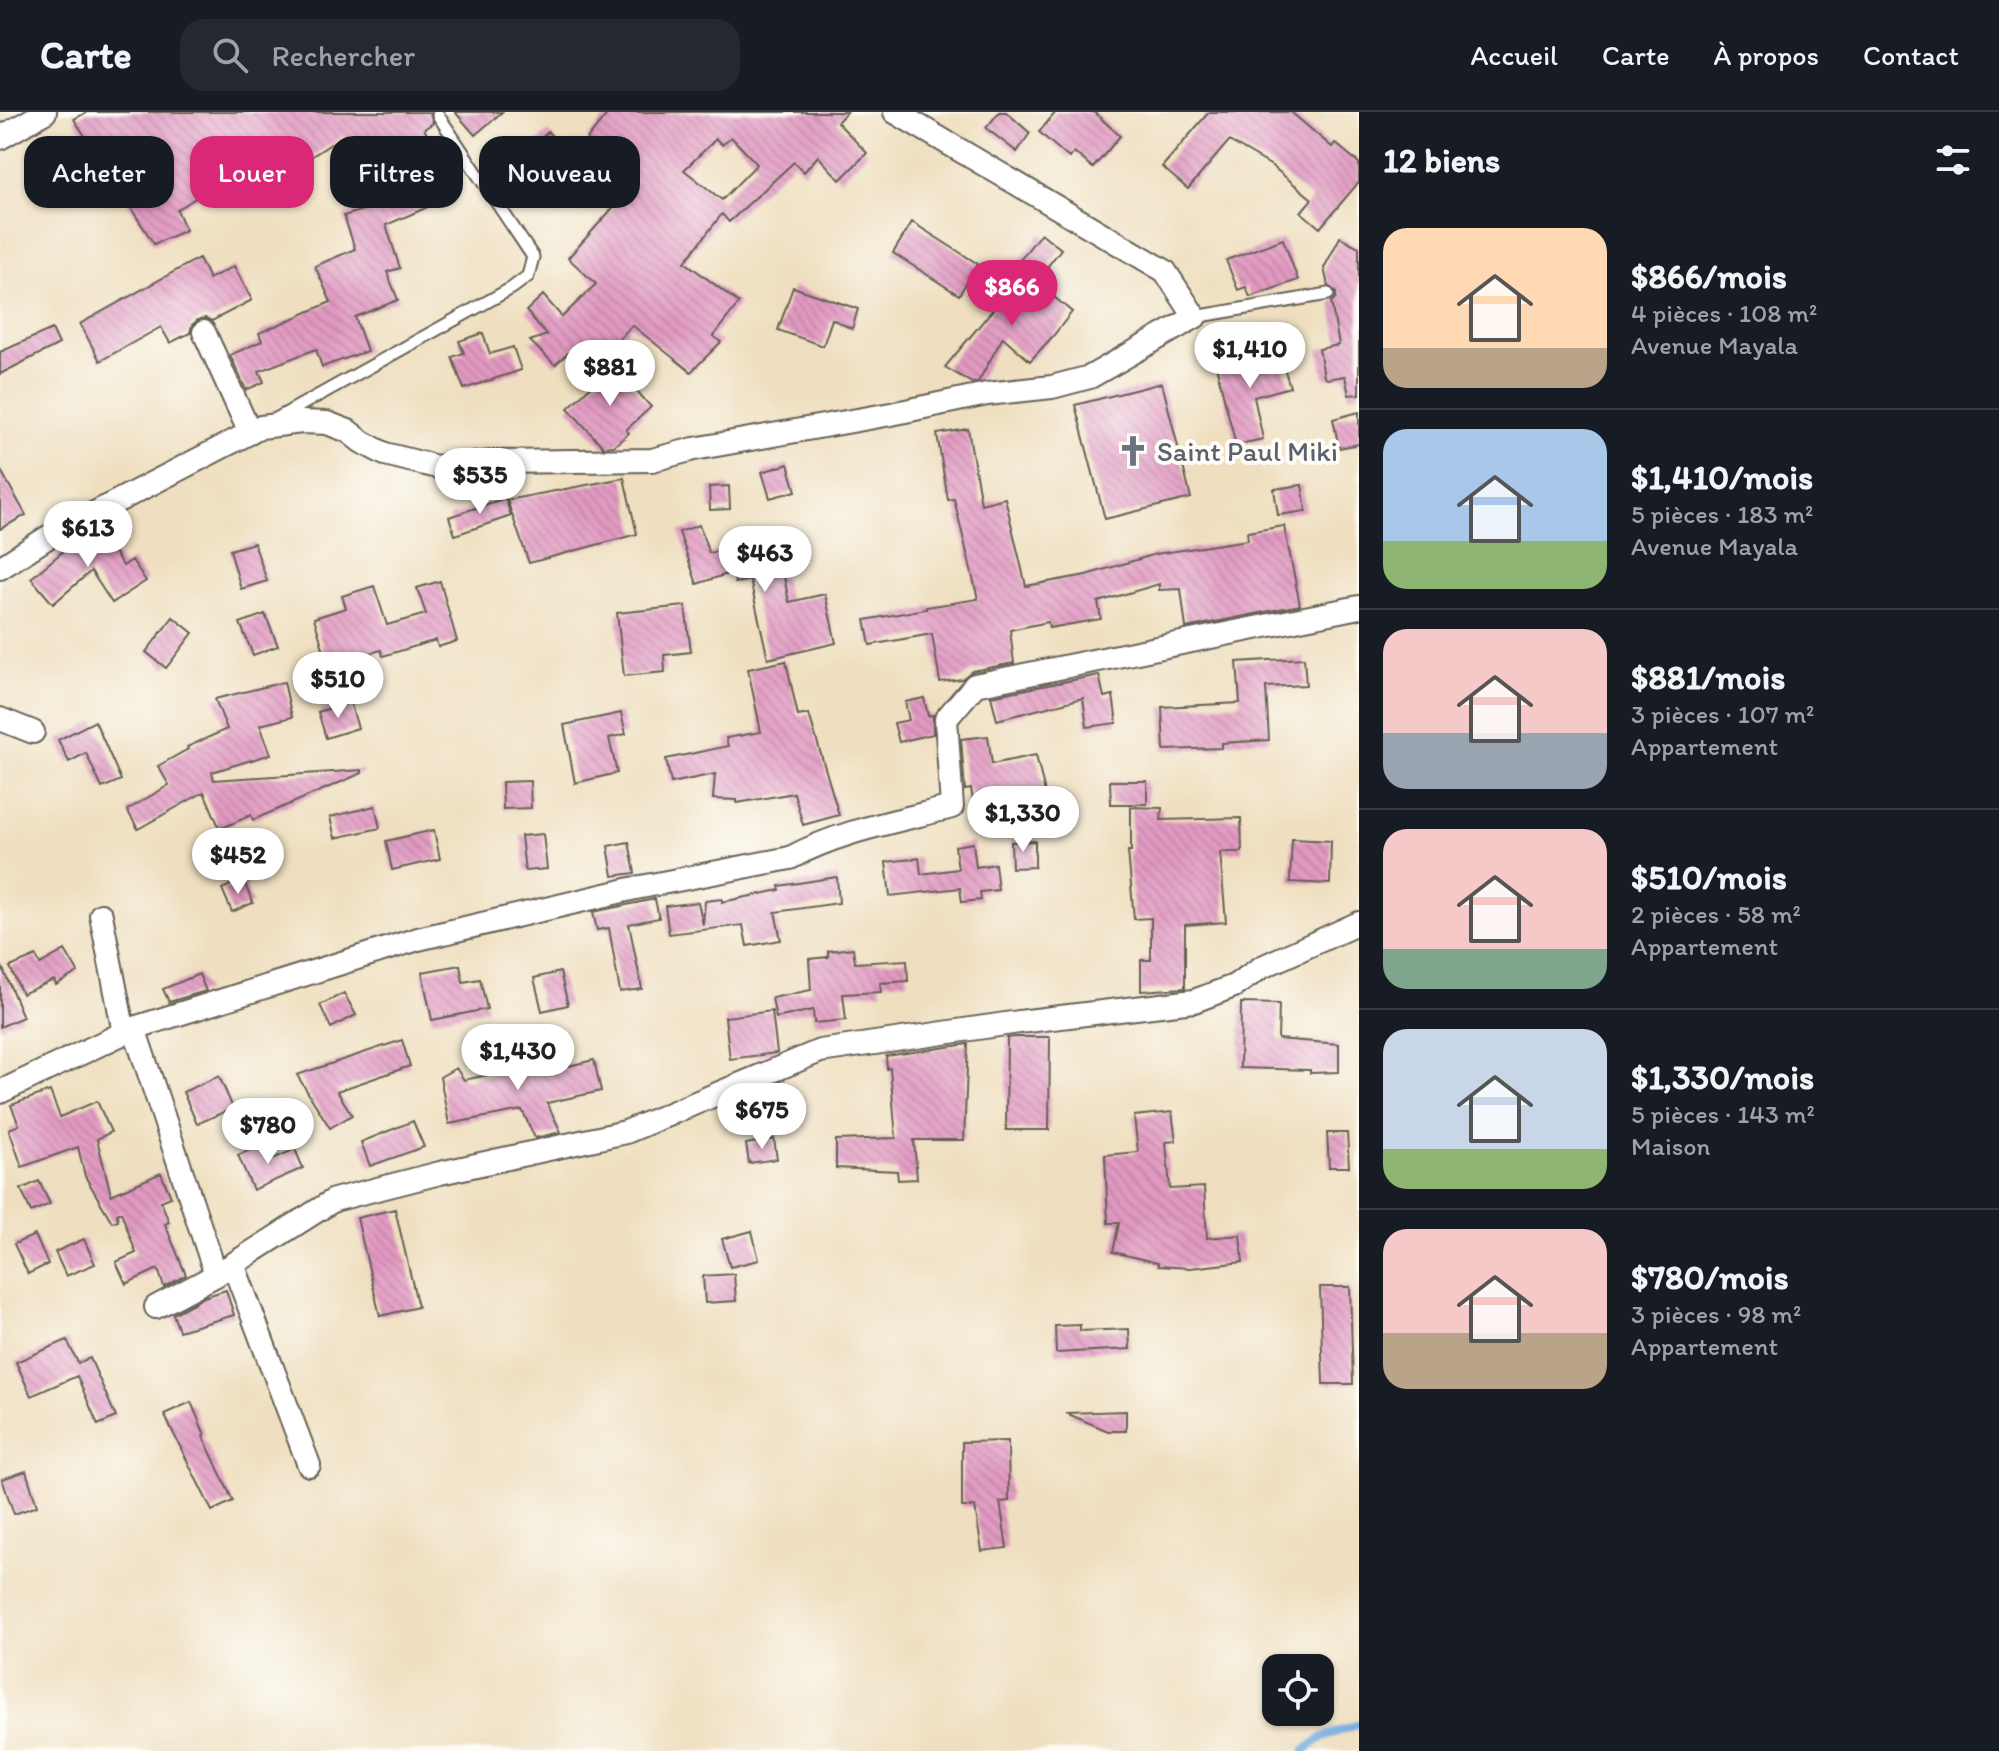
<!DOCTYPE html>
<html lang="fr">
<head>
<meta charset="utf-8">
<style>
	body { margin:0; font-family:Itim,sans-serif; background:#242831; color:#f1f3f6; height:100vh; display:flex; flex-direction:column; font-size:30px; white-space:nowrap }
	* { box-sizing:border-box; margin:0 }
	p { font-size:26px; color:#9ea1a6 }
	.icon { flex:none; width:44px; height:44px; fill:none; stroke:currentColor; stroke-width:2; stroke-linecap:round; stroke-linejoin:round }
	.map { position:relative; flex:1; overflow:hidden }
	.drawer { display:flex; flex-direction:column; background:#171b24; width:640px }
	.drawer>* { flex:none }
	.top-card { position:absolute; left:24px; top:24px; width:760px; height:72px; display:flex; gap:16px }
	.tools { position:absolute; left:1262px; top:1542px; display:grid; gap:16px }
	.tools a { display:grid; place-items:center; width:72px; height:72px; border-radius:16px; background:#171b24; box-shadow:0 2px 6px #0004; font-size:40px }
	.price { position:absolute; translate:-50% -68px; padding:0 18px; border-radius:28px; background:#fff; color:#222; font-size:26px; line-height:52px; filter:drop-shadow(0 2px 4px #0008) }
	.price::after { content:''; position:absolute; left:50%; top:48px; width:24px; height:18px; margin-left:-12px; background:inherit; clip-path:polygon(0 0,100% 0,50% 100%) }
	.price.current { background:#db2777; color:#fff }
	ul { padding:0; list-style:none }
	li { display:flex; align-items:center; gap:24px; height:200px; padding:0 24px }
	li+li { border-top:2px solid #363941 }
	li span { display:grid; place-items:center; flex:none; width:224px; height:160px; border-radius:24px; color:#555 }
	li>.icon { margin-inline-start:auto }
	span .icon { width:96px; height:96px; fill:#fffc; stroke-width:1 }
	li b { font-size:34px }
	h2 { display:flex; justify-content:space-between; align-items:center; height:96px; padding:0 24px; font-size:34px }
	.tag { padding:0 28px; border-radius:24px; background:#171b24; box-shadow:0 2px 6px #0004; font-size:28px; line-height:72px }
	.tag.current { background:#db2777; color:#fff }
	header { display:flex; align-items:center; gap:48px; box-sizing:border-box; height:112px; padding:0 40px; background:#171b24; border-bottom:2px solid #363941 }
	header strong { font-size:38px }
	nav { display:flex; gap:44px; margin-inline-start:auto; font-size:28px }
	.search { width:560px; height:72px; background:#242831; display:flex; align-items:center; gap:20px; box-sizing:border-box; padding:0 28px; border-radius:24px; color:#9ea1a6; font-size:30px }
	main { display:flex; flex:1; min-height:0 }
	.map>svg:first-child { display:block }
</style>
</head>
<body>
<header>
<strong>Carte</strong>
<div class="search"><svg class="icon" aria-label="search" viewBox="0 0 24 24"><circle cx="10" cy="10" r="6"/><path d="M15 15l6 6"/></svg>Rechercher</div>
<nav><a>Accueil</a><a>Carte</a><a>À propos</a><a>Contact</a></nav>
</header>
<main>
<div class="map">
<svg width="1359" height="1639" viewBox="0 0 1359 1639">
	<defs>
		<pattern id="building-back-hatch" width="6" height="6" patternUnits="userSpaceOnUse" patternTransform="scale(2)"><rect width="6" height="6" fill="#e199c1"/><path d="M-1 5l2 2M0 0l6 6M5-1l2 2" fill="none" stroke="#c083a5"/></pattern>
	</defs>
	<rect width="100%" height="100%" fill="#fdfcf7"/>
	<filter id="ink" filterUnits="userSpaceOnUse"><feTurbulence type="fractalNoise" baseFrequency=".0125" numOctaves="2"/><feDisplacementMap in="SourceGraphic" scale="16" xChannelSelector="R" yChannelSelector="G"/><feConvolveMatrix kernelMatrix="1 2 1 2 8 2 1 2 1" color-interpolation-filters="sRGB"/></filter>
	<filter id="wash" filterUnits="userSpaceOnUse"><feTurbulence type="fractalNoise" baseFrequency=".006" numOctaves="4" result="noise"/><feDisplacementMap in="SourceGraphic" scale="32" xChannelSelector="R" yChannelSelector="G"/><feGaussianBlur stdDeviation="1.8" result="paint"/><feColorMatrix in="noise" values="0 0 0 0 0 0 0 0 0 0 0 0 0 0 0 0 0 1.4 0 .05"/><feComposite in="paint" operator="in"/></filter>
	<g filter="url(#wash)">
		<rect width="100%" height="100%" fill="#efdfc0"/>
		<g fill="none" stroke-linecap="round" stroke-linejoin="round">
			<path stroke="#70aae0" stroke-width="8" d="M1304,1639L1323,1625L1359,1612"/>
		</g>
		<g id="blocks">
			<path fill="url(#building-back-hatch)" fill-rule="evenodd" d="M87,0H430L433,11L424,17L433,32L416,42L442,89L386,113L400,156L387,160L398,188L355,205L367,239L322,255L316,237L259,259L264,270L246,278L230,243L262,229L259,221L331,190L315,154L355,137L344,104L385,91L345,23L281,64L282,66L237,88L226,66L177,98L186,118L154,132L74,7Z
				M455,0H502L475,23Z
				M609,0H847L837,10L867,41L840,68L818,44L804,60L794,50L729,110L722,102L685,150L739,191L713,224L721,230L691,260L632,213L599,249L580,230L555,253L530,229L547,223L526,199L543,183L562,205L596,172L568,146L636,70L587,27ZM731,25L757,52L722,88L684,58L716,27L722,33Z
				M999,0H1006L1030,21L1017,40L986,16Z
				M1056,0H1094L1120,24L1093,56L1074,40L1069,46L1039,20Z
				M1209,0H1291L1332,35L1335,31L1359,51V70L1320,116L1301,100L1312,87L1272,54L1229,29L1188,77L1162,55Z
				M548,20L571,45L541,72L518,47Z
				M912,110L978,152L959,183L893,141Z
				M1041,121L1061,137L1037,168L1017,152Z
				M1340,125L1359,135V282L1349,283L1345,264L1327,267L1324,265L1319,237L1339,233L1331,190L1336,186V180L1328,174L1324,156Z
				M1283,127L1298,168L1250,185L1246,175L1238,178L1226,148Z
				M199,146L209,167L234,154L252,188L212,209L205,206L198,208L192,213L190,221L170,231L161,215L100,249L80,212Z
				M1024,160L1072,200L1053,224L1030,249L1003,225L978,270L972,271L945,255Z
				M793,175L858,197L852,217L832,207L823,234L778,218Z
				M52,217L59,232L0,262V240Z
				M483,221L490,242L513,235L521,258L464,277L452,245L464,241L459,229Z
				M1278,236L1290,275L1254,285L1263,327L1236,333L1216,254Z
				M614,253L651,295L626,318L629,321L614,334L603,335L568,296Z
				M1162,271L1191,386L1105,407L1075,293Z
				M1359,300V332L1339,336L1333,307Z
				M968,317L981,392L1005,386L1026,474L1086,463L1156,442L1248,428L1247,420L1284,414L1300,493L1186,516L1181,477L1159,478V472L1098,490L1101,507L1049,516L1048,510L1010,518L1014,551L972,559L962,567L940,570L932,522L870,533L865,508L926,497V495L978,487L954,387L948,388L937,322Z
				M788,352L796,379L770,386L762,360Z
				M0,357L26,403L0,417Z
				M624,366L637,422L529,451L507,388Z
				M1302,373L1306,399L1278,403L1274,377Z
				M729,374L730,397L710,398L709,375Z
				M505,386L511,404L455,423L449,405Z
				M699,413L709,441L766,430L768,441L779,439L789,490L825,482L836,531L768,547L750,468L735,471L733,460L697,472L679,420Z
				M98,415L123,454L132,448L146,469L112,491L91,459L53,492L31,466L73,431L72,429Z
				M254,431L267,469L241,477L230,438Z
				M440,469L457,529L438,535L436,528L383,544L381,538L328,553L314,506L346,496L342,484L374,474L387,513L426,502L417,476Z
				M685,494L691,540L664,543L665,560L624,564L617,501Z
				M265,502L278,534L253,543L240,511Z
				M173,505L193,521L166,556L146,540Z
				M1304,546L1306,573L1266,575L1269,628L1222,631V636L1164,638L1162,595L1240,591L1237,550Z
				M786,549L798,604L809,602L839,703L803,713L794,681L737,691V688L713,687L715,662L671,671L666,647L728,634L726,626L761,620L748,557Z
				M1099,563L1104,585L1113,583L1117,611L1087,615L1083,586L997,608L991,584Z
				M284,570L292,605L260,613L271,642L212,660L214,668L362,658V661L253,708L251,703L220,717L204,680L138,717L127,698L169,673L158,654L188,637L187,635L227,617L215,587Z
				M924,586L928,604L933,603V622L899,630L894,611L909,608L905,590Z
				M350,590L358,616L326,626L318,600Z
				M621,601L626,622L609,626L617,661L575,671L564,613Z
				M95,609L121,668L102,676L86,641L69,650L58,628Z
				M988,624L992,652L1036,643L1046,685L1018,692L1015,681L973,688L971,677L965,678L961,627Z
				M530,669L531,696L503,697L502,670Z
				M1110,669H1147V692H1111Z
				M375,694L380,716L335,726L330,705Z
				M1131,695L1162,696L1161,708L1241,706L1242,740H1220L1226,810L1185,813V876L1141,879V848H1151V806L1134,807L1128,739H1131Z
				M434,718L440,747L392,758L386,729Z
				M543,722L547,757L525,759L521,724Z
				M1292,727L1331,729L1330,772L1290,770Z
				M1035,729V755L1012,756L1011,730Z
				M629,730L635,761L613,764L608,734Z
				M973,731L976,755L995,752L998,778L980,780L981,788L962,790L960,776L890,784L886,750L919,746L921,762L958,757L955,734Z
				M837,765L839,791L775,800L781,828L747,834L743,813L669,822L665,794L698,790L703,813L705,789L722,787V790L780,778L779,774Z
				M243,767L253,791L232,800L222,777Z
				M655,787L659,806L629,812L642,877L620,880L609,816L597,818L593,800Z
				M853,836L855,851L907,848L908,869L880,871L881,880L843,882L846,908L814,911L813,898L776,906L772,886L811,878L809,847L828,845V839Z
				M65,838L78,860L56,873L54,868L22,882L10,855L36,844L40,852Z
				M0,850L23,905L0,915Z
				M460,853L463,870L480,867L487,897L432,908L422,860Z
				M560,860L568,893L542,899L534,866Z
				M199,862L206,879L169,890L163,877Z
				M344,881L356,903L331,916L320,893Z
				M1241,891L1279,892L1278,927L1339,932V960L1310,961V958L1240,956Z
				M772,899L777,941L730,947L725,905Z
				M1016,925H1050L1049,1018H1006L1007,926Z
				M402,928L410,954L337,979L352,1003L330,1016L297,963Z
				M968,932L964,1028H914L917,1067L898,1068L897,1059L836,1056V1028L896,1026L890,956L887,957L886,944Z
				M527,938L538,961L594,948L601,979L547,991L561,1020L535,1026L522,998L449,1012L440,965L456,956L464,968L507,959L502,949Z
				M219,964L233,996L197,1012L183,980Z
				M50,979L60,1005L97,989L111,1020L97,1027L111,1083L161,1061L171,1085L161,1089L169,1110L165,1112L186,1163L164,1175L158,1157L126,1172L116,1150L136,1141L121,1100L117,1102L118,1108L112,1110L85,1064L78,1035L22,1055L9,1017L19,1013L11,993Z
				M1172,1000L1176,1029L1166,1030L1170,1077L1204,1075L1207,1126L1240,1123L1243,1150L1190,1156L1158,1154V1151L1113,1140L1119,1111H1108L1105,1043L1138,1040L1134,1004Z
				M413,1009L424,1035L370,1054L361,1030Z
				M1327,1021H1347L1349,1055H1329Z
				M774,1027L777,1047L749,1051L746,1032Z
				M264,1032L271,1048L295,1037L303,1056L253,1078L238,1043Z
				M39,1069L50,1092L31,1100L21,1077Z
				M395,1097L418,1195L380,1204L357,1106Z
				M752,1119L759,1148L730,1155L722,1127Z
				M35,1123L48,1152L28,1162L14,1132Z
				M84,1127L95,1152L66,1164L55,1140Z
				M734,1162L736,1189L705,1191L703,1164Z
				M1320,1175H1350L1353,1272H1323Z
				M226,1178L234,1203L179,1219L173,1202L204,1185Z
				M1080,1213V1219L1129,1217L1130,1237L1056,1241L1055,1214Z
				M67,1228L78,1251L90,1246L116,1305L98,1313L77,1264L31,1284L16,1250Z
				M191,1290L205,1323L203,1324L233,1389L212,1399L164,1302Z
				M1126,1299V1319H1108L1066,1301Z
				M1008,1329L1009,1389L1000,1390L1007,1436L982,1439L975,1395H962V1330Z
				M26,1359L37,1394L14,1402L2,1367Z"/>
		</g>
	</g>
	<g filter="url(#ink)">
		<use href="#blocks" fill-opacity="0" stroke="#666055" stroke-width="2"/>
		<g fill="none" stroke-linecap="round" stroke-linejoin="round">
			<defs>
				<path id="service" d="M1195,205L1328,182
					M274,308L512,176L528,164L533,145L438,3"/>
				<path id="minor" d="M0,26L45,0
					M204,220L250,321
					M0,456L48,425L261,315L302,310L327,311L348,319L362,330L385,342L437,355L494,350L652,348L694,337L891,302L987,282L1052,275L1090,265L1195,205L1165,159L895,0
					M0,607L33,620
					M101,803L124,921
					M134,916L216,1163
					M0,980L134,916L418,827L631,777L790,746C840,719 898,709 952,695L946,607L975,573L1359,495
					M233,1152L309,1353
					M156,1195L216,1163L334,1088L440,1061L626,1020L820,939L1019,910L1194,889L1234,874L1262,855L1359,811"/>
			</defs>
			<use href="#service" stroke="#666055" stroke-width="15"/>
			<use href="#minor" stroke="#666055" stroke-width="26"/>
			<use href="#service" stroke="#fff" stroke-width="11"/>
			<use href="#minor" stroke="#fff" stroke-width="22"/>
		</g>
	</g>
	<defs>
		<symbol id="church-bare" viewBox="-9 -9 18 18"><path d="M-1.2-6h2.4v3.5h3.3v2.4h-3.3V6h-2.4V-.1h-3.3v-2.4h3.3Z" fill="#6b7280" stroke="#fdfcf7" stroke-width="2.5" paint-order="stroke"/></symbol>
	</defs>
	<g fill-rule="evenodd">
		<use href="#church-bare" x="1111" y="317" width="44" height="44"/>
	</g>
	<g text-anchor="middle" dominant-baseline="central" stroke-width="8" stroke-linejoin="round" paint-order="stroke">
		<g font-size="28" fill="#5b616d" stroke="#fdfcf7" text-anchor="start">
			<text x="1157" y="339">Saint Paul Miki</text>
		</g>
	</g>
</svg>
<div class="tools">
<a><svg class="icon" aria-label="locate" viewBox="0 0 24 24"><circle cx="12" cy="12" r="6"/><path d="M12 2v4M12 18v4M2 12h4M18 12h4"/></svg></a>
</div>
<b class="price current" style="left:1012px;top:216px">$866</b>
<b class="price" style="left:1250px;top:278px">$1,410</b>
<b class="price" style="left:610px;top:296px">$881</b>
<b class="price" style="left:480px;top:404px">$535</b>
<b class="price" style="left:88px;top:457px">$613</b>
<b class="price" style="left:765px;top:482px">$463</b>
<b class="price" style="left:338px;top:608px">$510</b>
<b class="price" style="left:1023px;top:742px">$1,330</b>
<b class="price" style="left:238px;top:784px">$452</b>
<b class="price" style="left:518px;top:980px">$1,430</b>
<b class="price" style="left:762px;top:1039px">$675</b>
<b class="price" style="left:268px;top:1054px">$780</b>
<div class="top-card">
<a class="tag">Acheter</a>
<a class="tag current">Louer</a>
<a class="tag">Filtres</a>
<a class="tag">Nouveau</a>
</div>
</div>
<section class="drawer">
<h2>12 biens<svg class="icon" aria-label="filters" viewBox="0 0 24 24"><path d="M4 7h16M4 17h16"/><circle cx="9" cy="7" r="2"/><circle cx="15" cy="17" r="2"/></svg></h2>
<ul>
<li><span style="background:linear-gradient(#ffd9b3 75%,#b9a48a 0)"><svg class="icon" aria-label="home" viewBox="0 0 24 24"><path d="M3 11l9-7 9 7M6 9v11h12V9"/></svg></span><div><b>$866/mois</b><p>4 pièces · 108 m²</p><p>Avenue Mayala</p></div></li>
<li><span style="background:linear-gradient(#a9c7e8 70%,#8fb573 0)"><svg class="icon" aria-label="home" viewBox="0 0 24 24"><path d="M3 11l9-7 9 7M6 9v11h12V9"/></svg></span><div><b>$1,410/mois</b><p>5 pièces · 183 m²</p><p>Avenue Mayala</p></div></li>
<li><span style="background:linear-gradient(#f6c9c9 65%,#9aa5b1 0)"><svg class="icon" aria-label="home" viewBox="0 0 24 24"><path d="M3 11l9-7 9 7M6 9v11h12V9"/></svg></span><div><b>$881/mois</b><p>3 pièces · 107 m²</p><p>Appartement</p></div></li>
<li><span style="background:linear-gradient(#f6c9c9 75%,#7fa58c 0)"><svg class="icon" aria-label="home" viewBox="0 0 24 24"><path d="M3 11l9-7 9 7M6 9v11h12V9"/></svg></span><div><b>$510/mois</b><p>2 pièces · 58 m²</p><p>Appartement</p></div></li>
<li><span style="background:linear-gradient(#c9d6e8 75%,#8fb573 0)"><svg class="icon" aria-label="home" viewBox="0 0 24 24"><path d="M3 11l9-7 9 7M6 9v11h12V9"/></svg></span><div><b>$1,330/mois</b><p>5 pièces · 143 m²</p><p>Maison</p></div></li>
<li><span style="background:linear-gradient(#f6c9c9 65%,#b9a48a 0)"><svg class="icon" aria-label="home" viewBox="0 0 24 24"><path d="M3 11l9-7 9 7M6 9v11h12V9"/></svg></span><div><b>$780/mois</b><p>3 pièces · 98 m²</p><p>Appartement</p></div></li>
</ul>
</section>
</main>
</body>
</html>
